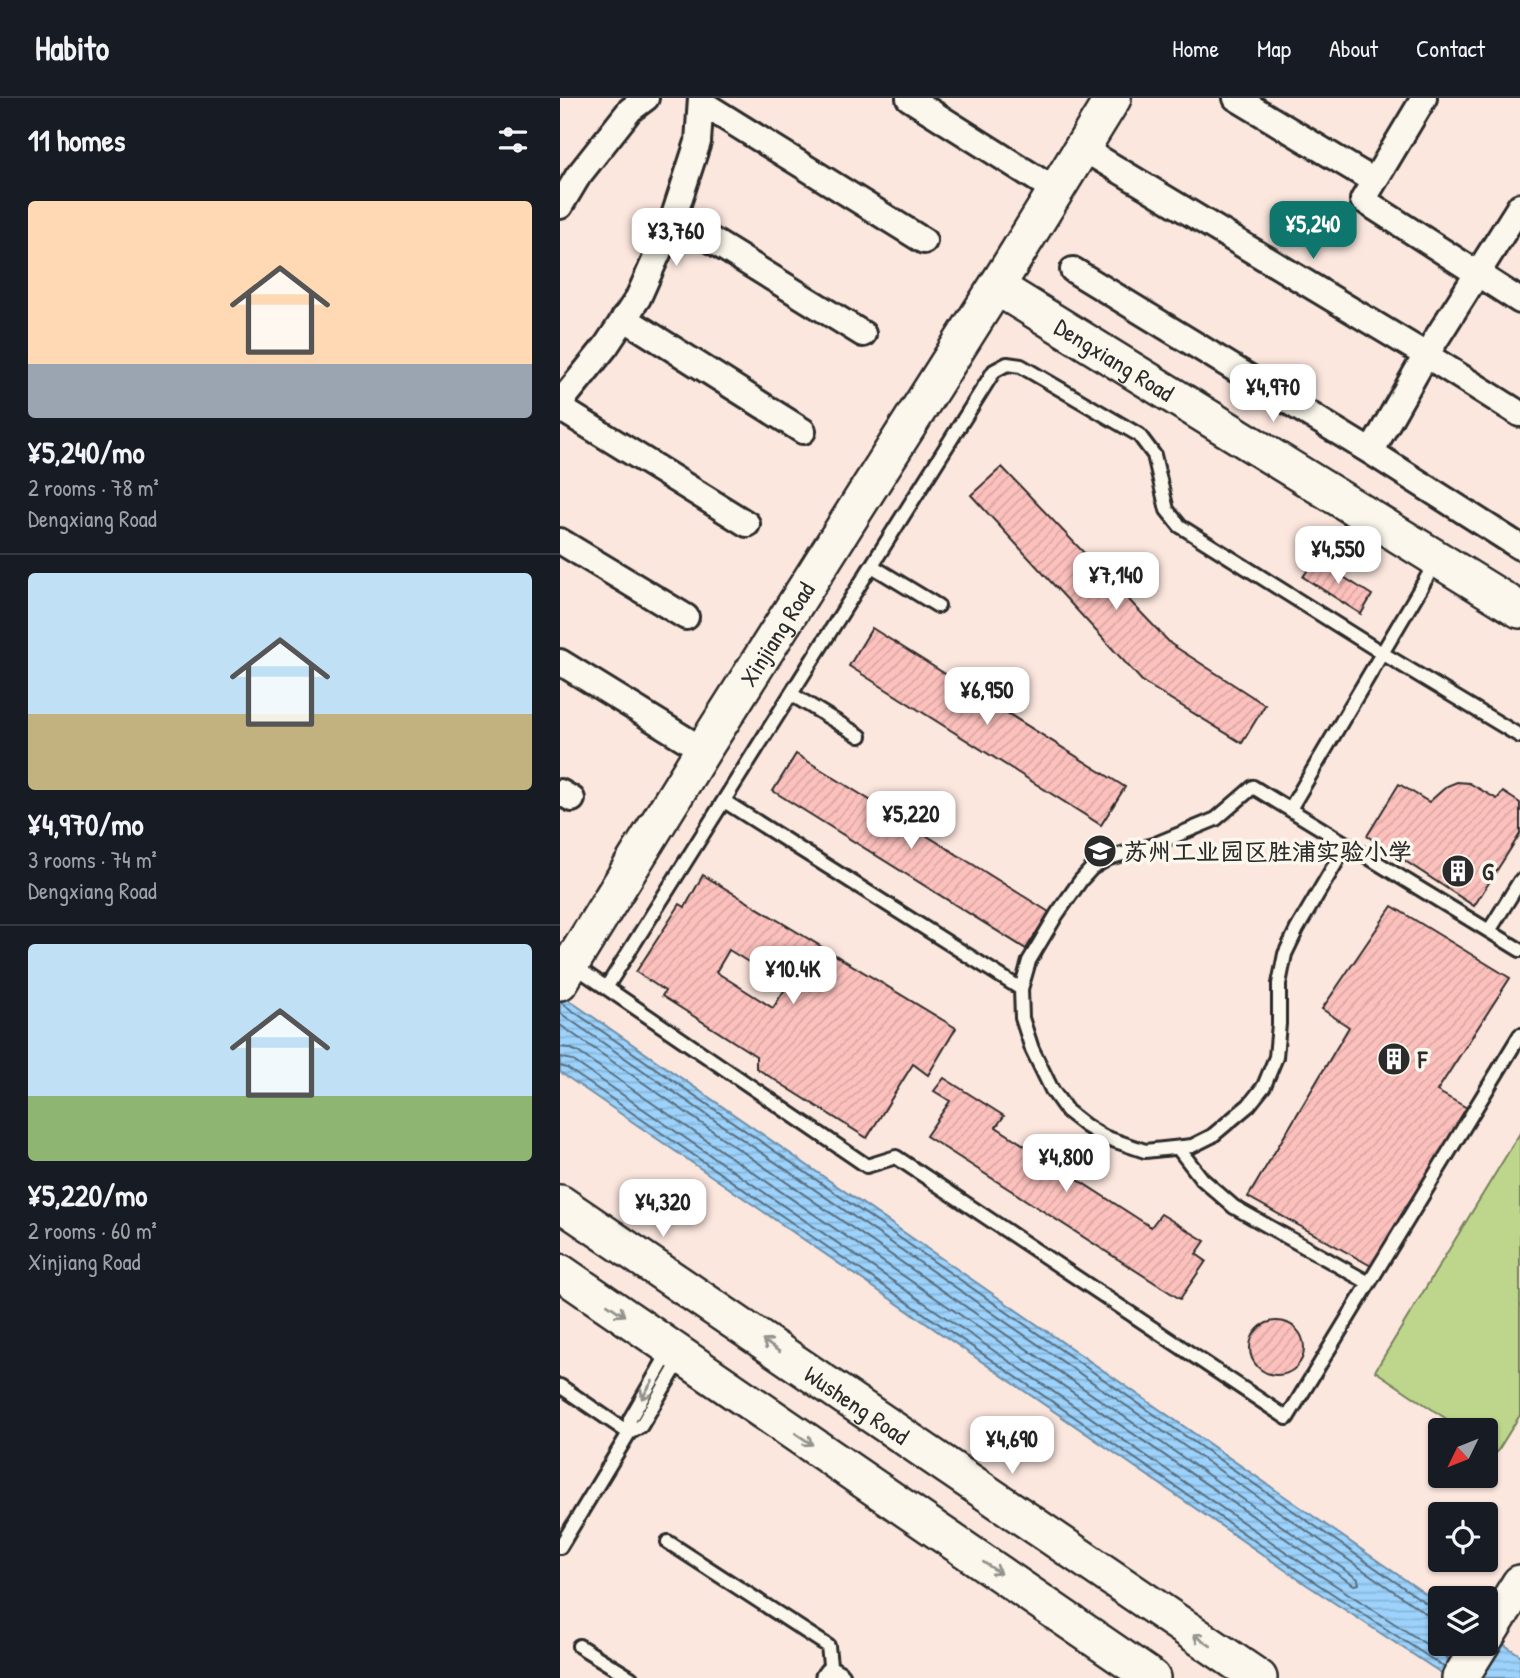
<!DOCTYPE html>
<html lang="en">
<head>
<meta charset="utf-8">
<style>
	body { margin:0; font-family:"Patrick Hand","LXGW WenKai TC",sans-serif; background:#20242c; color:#f1f3f6; height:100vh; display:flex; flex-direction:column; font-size:26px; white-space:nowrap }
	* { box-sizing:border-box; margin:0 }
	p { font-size:23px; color:#9ea1a6 }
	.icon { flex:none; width:38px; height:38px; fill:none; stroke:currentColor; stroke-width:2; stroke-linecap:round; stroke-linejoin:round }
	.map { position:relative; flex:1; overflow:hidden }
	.side { display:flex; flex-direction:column; background:#171b24; width:560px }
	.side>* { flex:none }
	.needle { width:46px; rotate:227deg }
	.controls { position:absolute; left:868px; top:1320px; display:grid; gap:14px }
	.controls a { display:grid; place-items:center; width:70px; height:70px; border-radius:7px; background:#171b24; box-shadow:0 2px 5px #0004; font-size:35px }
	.price { position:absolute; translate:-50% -60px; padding:0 16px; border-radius:14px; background:#fff; color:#222; font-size:23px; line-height:46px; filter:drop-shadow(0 2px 4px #0008) }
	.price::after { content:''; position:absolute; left:50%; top:42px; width:21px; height:16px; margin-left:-10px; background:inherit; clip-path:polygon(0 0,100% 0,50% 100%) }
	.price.selected { background:#0f766e; color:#fff }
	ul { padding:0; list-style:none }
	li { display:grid; align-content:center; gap:14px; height:371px; padding:0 28px }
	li+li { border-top:2px solid #363941 }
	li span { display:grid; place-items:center; height:217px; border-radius:7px; color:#555 }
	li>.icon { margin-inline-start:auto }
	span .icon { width:126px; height:126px; fill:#fffc; stroke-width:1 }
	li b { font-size:30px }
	h2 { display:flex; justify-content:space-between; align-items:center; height:84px; padding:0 28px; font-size:30px }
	header { display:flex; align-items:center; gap:42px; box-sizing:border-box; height:98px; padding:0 35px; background:#171b24; border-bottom:2px solid #363941 }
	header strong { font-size:33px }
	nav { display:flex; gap:38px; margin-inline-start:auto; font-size:24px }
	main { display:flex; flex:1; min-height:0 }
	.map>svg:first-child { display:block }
</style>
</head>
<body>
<header>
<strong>Habito</strong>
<nav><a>Home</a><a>Map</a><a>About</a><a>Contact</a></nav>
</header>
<main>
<section class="side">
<h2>11 homes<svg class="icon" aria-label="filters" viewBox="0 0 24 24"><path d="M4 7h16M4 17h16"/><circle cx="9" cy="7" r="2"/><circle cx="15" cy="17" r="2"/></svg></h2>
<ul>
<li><span style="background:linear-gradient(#ffd9b3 75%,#9aa5b1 0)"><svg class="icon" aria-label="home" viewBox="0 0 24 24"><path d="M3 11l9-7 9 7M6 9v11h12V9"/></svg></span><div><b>¥5,240/mo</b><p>2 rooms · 78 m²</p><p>Dengxiang Road</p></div></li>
<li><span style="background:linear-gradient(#bfe0f5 65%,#c2b280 0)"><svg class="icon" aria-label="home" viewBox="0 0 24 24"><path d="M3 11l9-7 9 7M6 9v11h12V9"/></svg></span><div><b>¥4,970/mo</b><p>3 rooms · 74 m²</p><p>Dengxiang Road</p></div></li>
<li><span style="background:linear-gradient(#bfe0f5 70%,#8fb573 0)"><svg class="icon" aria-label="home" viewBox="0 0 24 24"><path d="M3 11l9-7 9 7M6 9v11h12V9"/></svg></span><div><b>¥5,220/mo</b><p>2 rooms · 60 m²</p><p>Xinjiang Road</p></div></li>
</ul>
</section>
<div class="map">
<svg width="960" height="1580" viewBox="0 0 960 1580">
	<defs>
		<pattern id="water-rules" width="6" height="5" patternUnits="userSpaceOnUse" patternTransform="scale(1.75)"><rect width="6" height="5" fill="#9cd2fb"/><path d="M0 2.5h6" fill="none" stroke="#87b4d7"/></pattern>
		<pattern id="building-hatch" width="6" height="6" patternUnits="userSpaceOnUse" patternTransform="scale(1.75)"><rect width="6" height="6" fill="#fdc1bd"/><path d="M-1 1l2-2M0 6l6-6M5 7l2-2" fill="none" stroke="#d9a6a3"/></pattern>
	</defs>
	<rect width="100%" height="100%" fill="#fce7de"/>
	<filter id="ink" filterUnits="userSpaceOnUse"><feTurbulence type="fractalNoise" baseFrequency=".0143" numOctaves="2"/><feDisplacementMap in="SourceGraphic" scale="14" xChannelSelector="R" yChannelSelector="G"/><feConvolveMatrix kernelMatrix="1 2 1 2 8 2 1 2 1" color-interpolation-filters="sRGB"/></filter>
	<g filter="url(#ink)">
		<path fill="#bed68c" stroke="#74805c" stroke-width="2" d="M960,1035V1317L937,1354L926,1347V1332H903L815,1273Z"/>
		<path fill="url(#water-rules)" stroke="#6f8fa8" stroke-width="2" d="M0,896L880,1506V1545H926V1535L960,1557V1580H889L747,1487L0,974Z"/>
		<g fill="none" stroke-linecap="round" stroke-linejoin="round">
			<path stroke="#586e7e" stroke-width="2" d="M0,904L873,1510L880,1511
				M0,915L868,1517L880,1520
				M0,927L798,1481L799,1486L794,1487L761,1465L18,954L9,950L0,949
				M0,959L12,962L755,1474L889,1561
				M0,968L7,970L750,1481L884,1569"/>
		</g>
		<path fill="url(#building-hatch)" stroke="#2b2b2b" stroke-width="2" fill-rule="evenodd" d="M442,369L611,546L705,607L682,645L583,584L411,397Z
			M755,461L812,497L801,516L743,479Z
			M312,530L565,689L541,727L289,568Z
			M236,656L489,814L466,851L213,693Z
			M897,684L909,685L937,701L943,694L960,705V736L914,808L807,738L839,686L869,704L887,688Z
			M143,777L396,930L368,977L353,966L307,1040L196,970V958L102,898L105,893L76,874L120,806L125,809ZM169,852L227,888L213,910L156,874Z
			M832,808L950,880L877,993L909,1011L813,1169L688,1099L789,929L762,911Z
			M384,980L444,1018L436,1029L591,1129L601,1116L645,1143L636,1156L646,1163L620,1201L366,1038L390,1003L374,993Z
			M690 1250a27 27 0 1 1 54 0a27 27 0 1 1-54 0Z"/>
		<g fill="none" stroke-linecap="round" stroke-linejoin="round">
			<defs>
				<path id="lane" d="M312,468L378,508
					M231,596L300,638
					M164,703L461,891
					M730,711L876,464
					M787,746L737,831L725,856L719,886V926L716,959L704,988L689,1007L652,1038L632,1048L585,1053L544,1039L526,1028L507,1013L492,992L472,951L462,920L461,891L469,863L497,816L521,782L532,770L549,760L593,747L656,721L693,689L929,833L960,852
					M929,833L960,783
					M13,867L307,1068L336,1059L727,1320L960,937
					M46,890L434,273L447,266L461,268L579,337L594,357L607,412L620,428L822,555L960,638
					M618,1050L642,1081L674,1109L809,1185
					M0,1288L69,1335
					M69,1335L81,1328L122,1259
					M108,1444L268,1548L271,1576
					M0,1449L69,1335L70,1321L110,1252
					M19,1548L71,1580"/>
				<path id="street" d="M349,0L496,93
					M676,0L814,83
					M864,0L803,102L960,203
					M142,5L364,143
					M522,50L866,257L960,316
					M0,108L18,78L70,12L86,0
					M114,119L303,236
					M513,172L811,354L960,449
					M64,220L243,333
					M0,305L46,248L78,200L112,124L138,44L141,0
					M0,310L187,426
					M811,354L866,257L960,108
					M0,443L126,519
					M0,564L143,652
					M0,694L12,701
					M268,1580L271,1576L278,1580"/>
				<g id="secondary">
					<path id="s1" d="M437,189L960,512"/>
					<path id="s2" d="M0,884L143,652L450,167L553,0"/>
					<path id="s3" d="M0,1105L699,1580"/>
					<path d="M0,1174L592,1580"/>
					<path d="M926,1539L960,1485"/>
					<path d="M900,1580L922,1545"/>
				</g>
			</defs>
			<use href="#lane" stroke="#2b2b2b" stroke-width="18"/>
			<use href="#street" stroke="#2b2b2b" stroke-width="30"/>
			<use href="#secondary" stroke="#2b2b2b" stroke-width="40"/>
			<use href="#lane" stroke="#fbf7ec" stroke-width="12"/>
			<use href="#street" stroke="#fbf7ec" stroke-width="24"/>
			<use href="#secondary" stroke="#fbf7ec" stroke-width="35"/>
		</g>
		<defs><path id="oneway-shaft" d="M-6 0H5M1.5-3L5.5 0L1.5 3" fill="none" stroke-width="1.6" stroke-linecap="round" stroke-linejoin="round" transform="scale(1.75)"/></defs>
		<g stroke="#93918c">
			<use href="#oneway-shaft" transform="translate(56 1212) rotate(34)"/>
			<use href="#oneway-shaft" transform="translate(211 1248) rotate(-146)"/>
			<use href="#oneway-shaft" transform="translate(87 1292) rotate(121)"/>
			<use href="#oneway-shaft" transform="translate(244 1341) rotate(34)"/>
			<use href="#oneway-shaft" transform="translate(432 1470) rotate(34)"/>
			<use href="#oneway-shaft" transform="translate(642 1542) rotate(-146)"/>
		</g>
	</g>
	<defs>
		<symbol id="school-disc" viewBox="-11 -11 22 22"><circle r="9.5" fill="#2b2b2b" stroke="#fbf7ec"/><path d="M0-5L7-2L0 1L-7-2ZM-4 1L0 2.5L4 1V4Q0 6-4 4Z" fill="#fff"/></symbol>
		<symbol id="building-disc" viewBox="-11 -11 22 22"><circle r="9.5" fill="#2b2b2b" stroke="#fbf7ec"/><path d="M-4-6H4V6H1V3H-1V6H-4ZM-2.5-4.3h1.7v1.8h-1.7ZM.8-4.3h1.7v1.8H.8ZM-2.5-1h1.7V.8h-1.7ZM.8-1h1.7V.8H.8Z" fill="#fff"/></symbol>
	</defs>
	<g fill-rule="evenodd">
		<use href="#school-disc" x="521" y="734" width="38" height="38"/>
		<use href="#building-disc" x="879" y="754" width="38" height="38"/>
		<use href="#building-disc" x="815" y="942" width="38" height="38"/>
	</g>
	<g text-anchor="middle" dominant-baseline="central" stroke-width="7" stroke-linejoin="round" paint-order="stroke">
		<g font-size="24" fill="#2b2b2b" stroke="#fbf7ec">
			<text stroke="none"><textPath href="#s1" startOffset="138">Dengxiang Road</textPath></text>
			<text stroke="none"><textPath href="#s2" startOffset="410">Xinjiang Road</textPath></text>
			<text stroke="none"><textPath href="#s3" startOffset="359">Wusheng Road</textPath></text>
		</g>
		<g font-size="24" font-weight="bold" fill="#2b2b2b" stroke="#fbf7ec" text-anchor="start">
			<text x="564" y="753">苏州工业园区胜浦实验小学</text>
			<text x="922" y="773">G</text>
			<text x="858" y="961">F</text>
		</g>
	</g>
</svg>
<div class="controls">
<a><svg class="needle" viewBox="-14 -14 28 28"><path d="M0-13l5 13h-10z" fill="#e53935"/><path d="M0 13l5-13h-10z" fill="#9ea1a6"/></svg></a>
<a><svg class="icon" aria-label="locate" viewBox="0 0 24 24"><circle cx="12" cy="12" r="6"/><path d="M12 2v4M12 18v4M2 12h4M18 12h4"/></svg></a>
<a><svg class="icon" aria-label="layers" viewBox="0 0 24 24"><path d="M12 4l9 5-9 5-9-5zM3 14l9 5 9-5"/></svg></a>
</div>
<b class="price selected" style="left:753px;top:163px">¥5,240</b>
<b class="price" style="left:116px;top:170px">¥3,760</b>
<b class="price" style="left:713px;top:326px">¥4,970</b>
<b class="price" style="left:778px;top:488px">¥4,550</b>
<b class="price" style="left:556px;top:514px">¥7,140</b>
<b class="price" style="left:427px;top:629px">¥6,950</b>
<b class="price" style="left:351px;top:753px">¥5,220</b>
<b class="price" style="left:233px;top:908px">¥10.4K</b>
<b class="price" style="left:506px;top:1096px">¥4,800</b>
<b class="price" style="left:103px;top:1141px">¥4,320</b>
<b class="price" style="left:452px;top:1378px">¥4,690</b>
</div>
</main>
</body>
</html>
